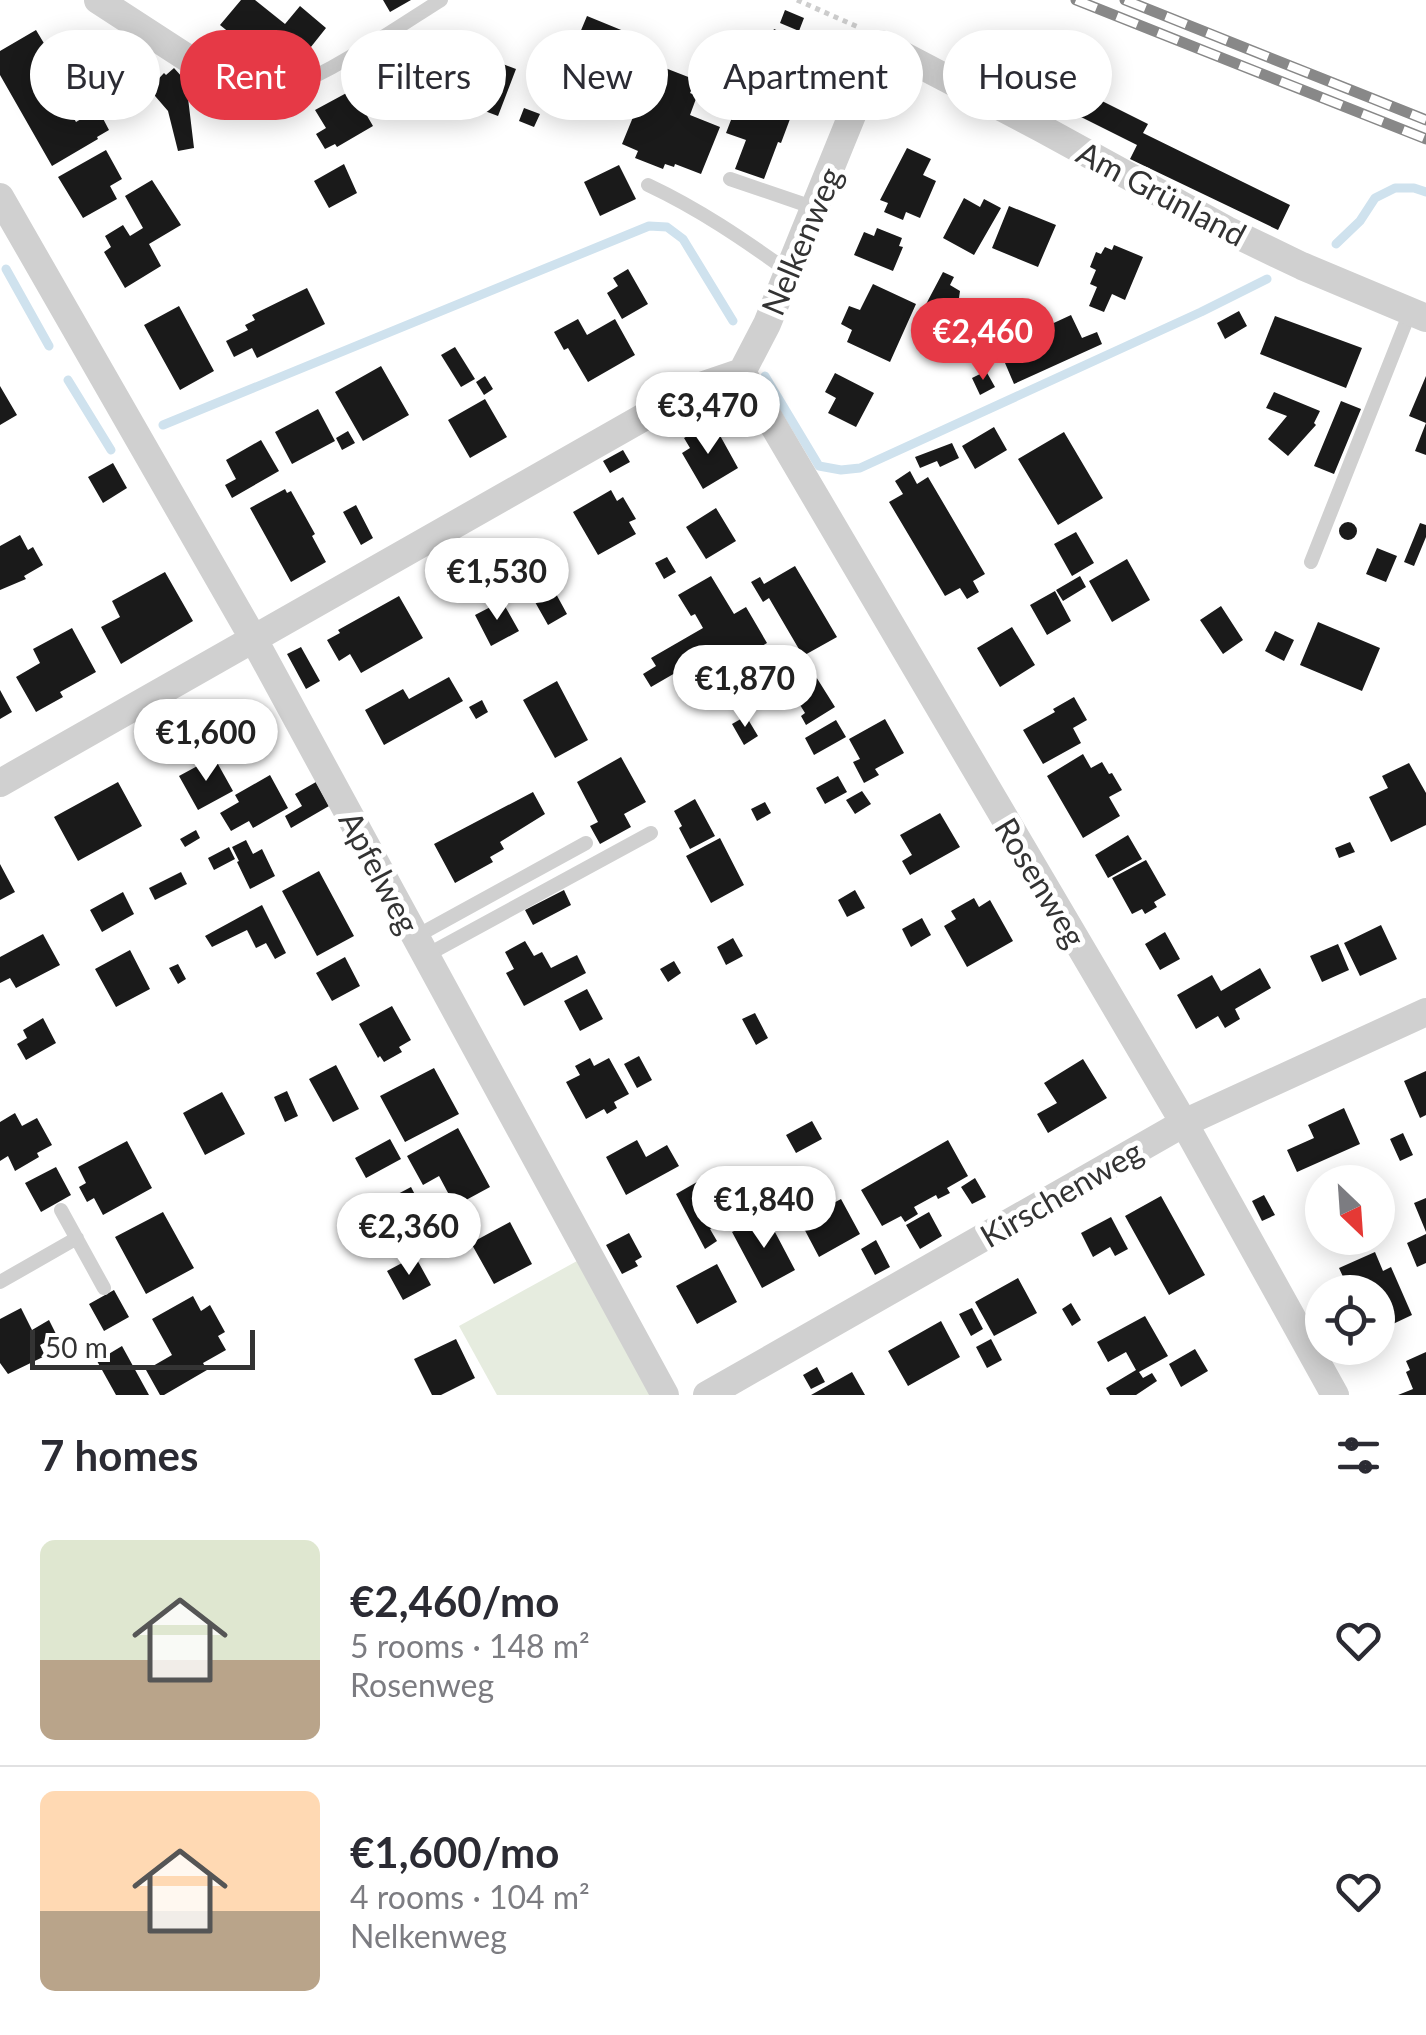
<!DOCTYPE html>
<html lang="en">
<head>
<meta charset="utf-8">
<style>
	body { margin:0; font-family:Lato,sans-serif; background:#f2f2f3; color:#2b2b33; height:100vh; display:flex; flex-direction:column; font-size:38px; white-space:nowrap }
	* { box-sizing:border-box; margin:0 }
	p { font-size:32px; color:#7c7c81 }
	.icon { flex:none; width:55px; height:55px; fill:none; stroke:currentColor; stroke-width:2; stroke-linecap:round; stroke-linejoin:round }
	.map { position:relative; height:1395px; overflow:hidden }
	.side { display:flex; flex-direction:column; background:#fff; flex:1 }
	.side>* { flex:none }
	.guide { position:absolute; left:30px; top:30px; width:1368px; height:90px; display:flex; gap:20px }
	.needle { width:65px; rotate:155deg }
	.buttons { position:absolute; left:1305px; top:1165px; display:grid; gap:20px }
	.buttons a { display:grid; place-items:center; width:90px; height:90px; border-radius:50%; background:#fff; box-shadow:0 5px 25px #0003; font-size:50px }
	.scale { position:absolute; left:30px; bottom:25px; width:225px; box-sizing:border-box; padding-left:10px; border:5px solid #333; border-top:0; font-size:28px; line-height:35px; white-space:nowrap; color:#333; -webkit-text-stroke:8px #fff; paint-order:stroke }
	.price { position:absolute; translate:-50% -85px; padding:0 22px; border-radius:35px; background:#fff; color:#222; font-size:32px; line-height:65px; filter:drop-shadow(0 2px 5px #0008) }
	.price::after { content:''; position:absolute; left:50%; top:60px; width:30px; height:22px; margin-left:-15px; background:inherit; clip-path:polygon(0 0,100% 0,50% 100%) }
	.price.active { background:#e63946; color:#fff }
	ul { padding:0; list-style:none }
	li { display:flex; align-items:center; gap:30px; height:250px; padding:0 40px }
	li+li { border-top:2px solid #e1e1e2 }
	li span { display:grid; place-items:center; flex:none; width:280px; height:200px; border-radius:15px; color:#555 }
	li>.icon { margin-inline-start:auto }
	span .icon { width:120px; height:120px; fill:#fffc; stroke-width:1 }
	li b { font-size:42px }
	h2 { display:flex; justify-content:space-between; align-items:center; height:120px; padding:0 40px; font-size:42px }
	.chip { padding:0 35px; border-radius:45px; background:#fff; box-shadow:0 5px 25px #0003; font-size:35px; line-height:90px }
	.chip.active { background:#e63946; color:#fff }
	.map>svg:first-child { display:block }
</style>
</head>
<body>
<div class="map">
<svg width="1426" height="1395" viewBox="0 0 1426 1395">
	<rect width="100%" height="100%" fill="#fff"/>
	<path fill="#e6ecdf" d="M577,1261L656,1395H497L459,1326Z"/>
	<g fill="none" stroke-linecap="round" stroke-linejoin="round">
		<path stroke="#cfe2ee" stroke-width="9" d="M1336,244L1360,221L1375,198L1395,188H1414L1426,192
			M6,269L49,346
			M765,376L819,466L841,470L860,468L1201,312L1267,279
			M68,380L111,450
			M163,425L649,226L667,227L683,239L733,321"/>
	</g>
	<path fill="#1a1a1a" d="M241,0H255L285,24L300,6L326,28L295,67L273,48L263,60L220,25Z
		M383,0H411L390,12Z
		M785,10L804,18L799,31L780,23Z
		M587,16L631,34L608,89L564,71Z
		M774,29L788,35L766,86L739,74L752,45L765,51Z
		M36,30L51,55L41,60L76,122L98,109L109,130L97,137L98,139L52,166L0,75V51Z
		M462,49L516,69L498,116L445,96Z
		M660,66L696,80L690,93L697,96L690,115L720,127L701,174L675,164L674,167L665,164L663,169L635,158L638,151L622,144L649,78L655,80Z
		M174,68L191,87L184,93L188,98L194,148L178,151L168,111L149,89L164,73L166,75Z
		M1062,81L1148,124L1143,133L1290,205L1278,230L1130,159L1137,145L1051,102Z
		M352,90L373,126L337,147L335,144L325,149L316,134L326,128L315,110Z
		M739,99L790,119L781,143L778,142L764,179L735,169L746,140L726,133Z
		M524,108L540,114L534,127L519,121Z
		M907,148L931,159L923,175L936,181L920,218L906,212L903,220L884,212L888,203L880,200Z
		M106,150L122,179L110,186L117,199L83,218L58,177Z
		M344,164L357,193L329,208L314,181Z
		M619,165L636,199L600,216L584,182Z
		M152,180L181,225L149,244L161,266L125,288L104,252L111,247L105,236L123,225L130,236L143,228L125,196Z
		M964,198L980,207L984,199L1001,208L974,255L943,238Z
		M1009,206L1056,225L1038,267L992,248Z
		M877,228L902,238L899,246L903,247L893,271L854,255L864,232L874,236Z
		M1114,245L1143,257L1125,300L1112,294L1104,312L1089,306L1097,287L1090,284L1096,270L1090,267L1096,252L1101,254L1105,247L1112,250Z
		M628,269L648,304L622,319L607,293L618,286L613,278Z
		M943,272L954,277L950,285L960,291L959,298L976,299L974,332L914,327Z
		M873,284L916,304L890,362L847,342L852,330L841,324L849,306L860,310Z
		M307,288L325,324L257,358L252,348L234,357L226,341L248,330L245,325L255,320L252,315Z
		M179,306L214,371L180,390L144,325Z
		M1239,311L1247,326L1225,339L1217,323Z
		M1071,315L1082,338L1097,332L1102,344L1014,384L1005,363L1007,362L1003,354L1005,353L994,329L1009,322L1017,340Z
		M1275,316L1362,348L1346,388L1260,354Z
		M578,319L587,335L615,319L635,355L588,382L568,348L564,350L554,332Z
		M455,347L475,379L461,387L441,355Z
		M381,366L409,415L363,441L335,392Z
		M986,371L995,387L980,395L972,378Z
		M835,373L874,393L856,427L828,413L836,398L825,392Z
		M485,376L493,389L484,395L476,382Z
		M1426,376V455L1415,451L1426,423L1409,416Z
		M0,386L17,415L0,425Z
		M1274,392L1320,411L1314,423L1316,425L1288,456L1268,439L1287,416L1266,408Z
		M485,399L507,437L470,458L448,420Z
		M1341,401L1361,409L1334,474L1314,466Z
		M318,409L335,441L292,464L275,432Z
		M704,426L709,435L717,430L738,468L703,489L682,453L690,448L684,438Z
		M994,427L1007,450L975,469L962,446Z
		M348,431L355,443L342,450L336,438Z
		M1064,432L1103,498L1058,525L1018,459Z
		M261,440L279,471L232,498L225,485L236,479L226,460Z
		M952,443L959,458L940,467L937,461L920,468L915,457Z
		M623,450L630,462L610,473L603,461Z
		M113,463L127,488L103,503L88,477Z
		M910,471L917,484L928,477L985,574L973,581L979,592L967,599L960,588L945,596L889,502L903,494L895,481Z
		M285,489L287,493L291,491L315,534L312,536L326,562L291,582L250,508Z
		M611,490L617,501L623,497L636,519L629,522L636,534L598,555L573,512Z
		M356,505L373,538L361,545L343,512Z
		M716,508L736,541L706,559L686,527Z
		M1339 531a9 9 0 1 1 18 0a9 9 0 1 1-18 0Z
		M1420,523L1426,525V537L1414,566L1404,562Z
		M1076,532L1094,563L1072,576L1054,544Z
		M20,535L28,550L33,547L43,565L24,576L26,579L0,590V546Z
		M526,538L548,577L508,599L500,584L488,591L468,556L498,539L504,550Z
		M1377,548L1397,556L1386,582L1366,574Z
		M667,557L676,572L664,579L655,563Z
		M1127,559L1150,600L1112,622L1089,581Z
		M795,566L837,637L803,656L769,598L763,602L751,582L760,577L764,584Z
		M165,572L193,621L121,664L101,627L120,617L112,601Z
		M711,576L734,614L746,607L767,643L731,665L720,647L651,687L643,674L656,666L651,658L703,628L695,614L691,616L678,595Z
		M1080,576L1086,587L1063,601L1056,590Z
		M1055,591L1071,621L1047,635L1030,605Z
		M555,592L567,614L548,625L535,602Z
		M399,596L423,638L361,673L350,654L339,661L327,640L340,633L338,630Z
		M502,601L519,631L491,646L475,615Z
		M1221,606L1243,640L1223,654L1200,620Z
		M1318,622L1380,648L1362,691L1300,665Z
		M1012,627L1035,665L1000,687L977,648Z
		M72,628L96,672L60,692L63,697L36,712L16,677L40,663L33,649Z
		M1275,631L1294,640L1284,661L1265,651Z
		M301,647L320,681L306,689L287,654Z
		M803,656L835,707L806,725L801,716L805,713L779,671Z
		M449,677L463,701L384,745L365,710L403,689L409,699Z
		M557,681L588,740L555,758L523,700Z
		M0,690L12,712L0,719Z
		M1074,697L1087,720L1073,728L1081,743L1043,764L1023,730L1055,712L1053,709Z
		M482,700L488,712L476,719L469,707Z
		M746,716L758,736L744,745L732,724Z
		M885,719L904,753L875,769L879,775L864,783L853,762L860,759L849,739Z
		M836,720L846,737L814,755L805,738Z
		M1083,754L1091,768L1102,762L1109,774L1112,773L1122,790L1109,797L1120,816L1083,838L1047,776Z
		M214,757L233,791L198,810L179,776Z
		M621,757L646,802L624,814L631,827L600,844L590,826L598,822L577,782Z
		M1409,763L1426,793V825L1391,842L1369,797L1388,788L1382,776Z
		M270,775L288,808L253,828L249,821L231,831L220,813L239,802L235,795Z
		M838,776L847,792L825,804L816,788Z
		M118,782L142,826L78,861L54,817Z
		M316,782L329,806L291,828L285,816L302,806L295,794Z
		M862,791L871,804L855,814L846,800Z
		M533,792L545,814L500,842L504,849L490,857L493,862L455,883L434,844Z
		M695,799L715,836L690,849L679,828L682,826L674,811Z
		M765,802L771,813L757,821L751,809Z
		M940,813L960,847L910,875L902,861L912,855L900,835Z
		M196,830L200,838L185,847L180,839Z
		M1128,835L1142,859L1108,878L1095,855Z
		M720,838L744,885L711,903L686,856Z
		M246,840L253,854L262,849L275,876L250,889L237,862L239,861L232,847Z
		M1350,842L1355,852L1339,858L1335,848Z
		M229,847L235,859L214,870L208,858Z
		M1146,860L1166,895L1154,902L1157,907L1145,914L1142,909L1132,914L1112,878Z
		M0,864L15,892L0,900Z
		M319,871L354,936L317,956L282,891Z
		M181,872L187,884L155,900L149,888Z
		M564,890L571,905L533,925L525,910Z
		M855,890L865,908L847,917L838,900Z
		M123,892L134,914L102,932L90,910Z
		M974,898L979,907L990,900L1013,941L967,967L944,926L956,919L951,911Z
		M262,905L286,953L275,959L266,943L256,948L247,930L212,947L205,936Z
		M922,918L931,935L911,947L902,929Z
		M1381,925L1397,959L1360,976L1344,943Z
		M1165,932L1180,959L1160,970L1145,944Z
		M43,934L60,965L16,988L10,978L0,983V957Z
		M733,938L743,956L726,965L717,947Z
		M525,941L534,956L542,952L551,968L577,955L586,973L524,1006L506,973L514,969L505,952Z
		M1338,944L1349,970L1322,982L1310,956Z
		M130,950L150,989L116,1007L95,969Z
		M345,957L360,986L332,1001L316,973Z
		M674,961L681,973L668,982L660,969Z
		M178,964L186,979L178,984L169,968Z
		M1260,968L1271,988L1235,1009L1240,1019L1225,1028L1218,1016L1196,1029L1177,995L1212,975L1221,991Z
		M587,989L603,1019L580,1031L564,1001Z
		M392,1006L411,1040L399,1047L402,1052L384,1062L380,1056L378,1058L359,1024Z
		M755,1013L768,1038L756,1045L742,1019Z
		M43,1018L56,1043L26,1060L17,1044L27,1038L23,1030Z
		M639,1056L652,1080L637,1088L624,1064Z
		M590,1058L594,1066L609,1058L629,1094L614,1102L617,1108L607,1114L604,1109L586,1119L566,1082L580,1075L575,1066Z
		M1083,1059L1107,1098L1048,1133L1037,1114L1057,1103L1044,1083Z
		M336,1065L359,1109L333,1122L309,1079Z
		M434,1068L459,1114L405,1142L380,1096Z
		M1426,1071V1115L1420,1118L1404,1081Z
		M287,1091L298,1116L285,1122L274,1097Z
		M222,1092L245,1134L205,1155L183,1113Z
		M1344,1108L1360,1144L1297,1172L1287,1150L1314,1138L1308,1125Z
		M15,1113L22,1126L37,1118L52,1145L37,1153L39,1157L15,1171L8,1156L0,1161V1122Z
		M812,1121L822,1139L796,1153L786,1135Z
		M458,1128L490,1187L455,1206L439,1176L423,1185L407,1156Z
		M1403,1133L1413,1155L1400,1161L1390,1139Z
		M390,1139L401,1159L366,1178L355,1158Z
		M637,1140L646,1157L667,1145L679,1166L626,1195L606,1157Z
		M948,1140L968,1176L947,1188L950,1193L938,1199L936,1195L914,1207L918,1214L905,1222L901,1216L882,1226L861,1190Z
		M127,1141L152,1188L103,1215L94,1198L87,1202L79,1187L86,1183L78,1167Z
		M56,1167L71,1195L41,1212L25,1183Z
		M718,1170L737,1202L729,1206L734,1215L710,1229L717,1241L705,1249L676,1194Z
		M975,1178L986,1197L972,1204L961,1187Z
		M411,1187L435,1233L402,1250L379,1204Z
		M1264,1195L1275,1215L1262,1221L1252,1201Z
		M1161,1196L1205,1275L1169,1295L1125,1216Z
		M1426,1198V1232L1414,1203Z
		M841,1199L860,1234L819,1257L800,1221Z
		M163,1212L194,1268L146,1294L115,1237Z
		M929,1212L942,1236L920,1249L906,1225Z
		M766,1215L795,1270L762,1288L732,1232Z
		M1111,1217L1128,1249L1115,1256L1110,1247L1093,1257L1081,1233Z
		M510,1222L532,1264L494,1284L471,1243Z
		M629,1233L642,1257L635,1261L638,1266L622,1274L606,1245Z
		M1426,1234V1263L1417,1267L1407,1243Z
		M876,1240L890,1267L875,1275L861,1249Z
		M1375,1252L1383,1271L1391,1267L1412,1315L1378,1331V1292H1350L1339,1268Z
		M415,1256L431,1285L403,1300L387,1271Z
		M717,1264L737,1302L697,1324L676,1286Z
		M1018,1278L1037,1313L994,1336L975,1302Z
		M114,1290L129,1317L104,1331L89,1304Z
		M193,1296L201,1311L210,1305L225,1332L218,1336L226,1350L203,1363L207,1370L164,1395H160L146,1370L172,1355L152,1319Z
		M1071,1303L1081,1320L1072,1326L1062,1309Z
		M21,1308L32,1330L49,1320L57,1336L40,1345L45,1356L8,1374L0,1363V1319Z
		M972,1308L983,1329L971,1336L959,1314Z
		M1145,1316L1168,1356L1139,1372L1143,1378L1152,1373L1157,1381L1136,1395H1110L1106,1388L1136,1370L1126,1352L1108,1362L1097,1342Z
		M941,1321L960,1357L908,1386L888,1351Z
		M456,1339L475,1378L441,1395H432L414,1359Z
		M991,1339L1002,1360L987,1368L976,1347Z
		M122,1346L149,1395H116L97,1361Z
		M1195,1349L1208,1371L1181,1387L1169,1364Z
		M1426,1352V1395H1398L1413,1389L1406,1372L1410,1370L1406,1361Z
		M817,1367L825,1382L811,1389L803,1375Z
		M852,1372L865,1395H811Z"/>
	<g fill="none" stroke-linecap="round" stroke-linejoin="round">
		<path stroke="#cdcdcd" stroke-width="5" stroke-dasharray="5 5" stroke-linecap="butt" d="M797,0L858,27"/>
		<path stroke="#d0d0d0" stroke-width="14" d="M195,63C214,78 231,92 256,94C299,97 402,24 441,0
			M730,179L815,208
			M648,185C699,209 743,239 789,272
			M1311,562L1410,312
			M415,937L586,843
			M425,956L651,833
			M61,1210L104,1288
			M0,1282L77,1238"/>
		<path stroke="#d0d0d0" stroke-width="28" d="M98,0L195,63
			M0,197L253,638L665,1395
			M742,372L1184,1123L1335,1395
			M0,783L695,388L742,372L767,324L881,44L1041,128L1227,230L1302,266L1426,318
			M707,1395L1184,1123L1426,1012"/>
		<defs>
			<path id="rail" d="M1076,0L1426,139
				M1125,0L1426,120"/>
		</defs>
		<use href="#rail" stroke="#888" stroke-width="11"/>
		<use href="#rail" stroke="#fff" stroke-width="8" stroke-dasharray="22" stroke-linecap="butt"/>
	</g>
	<g text-anchor="middle" dominant-baseline="central" stroke-width="10" stroke-linejoin="round" paint-order="stroke">
		<g font-size="32" fill="#333" stroke="#fff">
			<text transform="translate(1162 193) rotate(28)">Am Grünland</text>
			<text transform="translate(801 241) rotate(-67)">Nelkenweg</text>
			<text transform="translate(380 872) rotate(62)">Apfelweg</text>
			<text transform="translate(1041 882) rotate(59)">Rosenweg</text>
			<text transform="translate(1061 1193) rotate(-30)">Kirschenweg</text>
		</g>
	</g>
</svg>
<div class="buttons">
<a><svg class="needle" viewBox="-14 -14 28 28"><path d="M0-13l5 13h-10z" fill="#e53935"/><path d="M0 13l5-13h-10z" fill="#7c7c81"/></svg></a>
<a><svg class="icon" aria-label="locate" viewBox="0 0 24 24"><circle cx="12" cy="12" r="6"/><path d="M12 2v4M12 18v4M2 12h4M18 12h4"/></svg></a>
</div>
<div class="scale">50 m</div>
<b class="price active" style="left:983px;top:383px">€2,460</b>
<b class="price" style="left:708px;top:457px">€3,470</b>
<b class="price" style="left:497px;top:623px">€1,530</b>
<b class="price" style="left:745px;top:730px">€1,870</b>
<b class="price" style="left:206px;top:784px">€1,600</b>
<b class="price" style="left:764px;top:1251px">€1,840</b>
<b class="price" style="left:409px;top:1278px">€2,360</b>
<div class="guide">
<a class="chip">Buy</a>
<a class="chip active">Rent</a>
<a class="chip">Filters</a>
<a class="chip">New</a>
<a class="chip">Apartment</a>
<a class="chip">House</a>
</div>
</div>
<section class="side">
<h2>7 homes<svg class="icon" aria-label="filters" viewBox="0 0 24 24"><path d="M4 7h16M4 17h16"/><circle cx="9" cy="7" r="2"/><circle cx="15" cy="17" r="2"/></svg></h2>
<ul>
<li><span style="background:linear-gradient(#dfe7d0 60%,#b9a48a 0)"><svg class="icon" aria-label="home" viewBox="0 0 24 24"><path d="M3 11l9-7 9 7M6 9v11h12V9"/></svg></span><div><b>€2,460/mo</b><p>5 rooms · 148 m²</p><p>Rosenweg</p></div><svg class="icon" aria-label="heart" viewBox="0 0 24 24"><path d="M12 20l-8-8c-3-5 5-10 8-4 3-6 11-1 8 4z"/></svg></li>
<li><span style="background:linear-gradient(#ffd9b3 60%,#b9a48a 0)"><svg class="icon" aria-label="home" viewBox="0 0 24 24"><path d="M3 11l9-7 9 7M6 9v11h12V9"/></svg></span><div><b>€1,600/mo</b><p>4 rooms · 104 m²</p><p>Nelkenweg</p></div><svg class="icon" aria-label="heart" viewBox="0 0 24 24"><path d="M12 20l-8-8c-3-5 5-10 8-4 3-6 11-1 8 4z"/></svg></li>
</ul>
</section>
</body>
</html>
